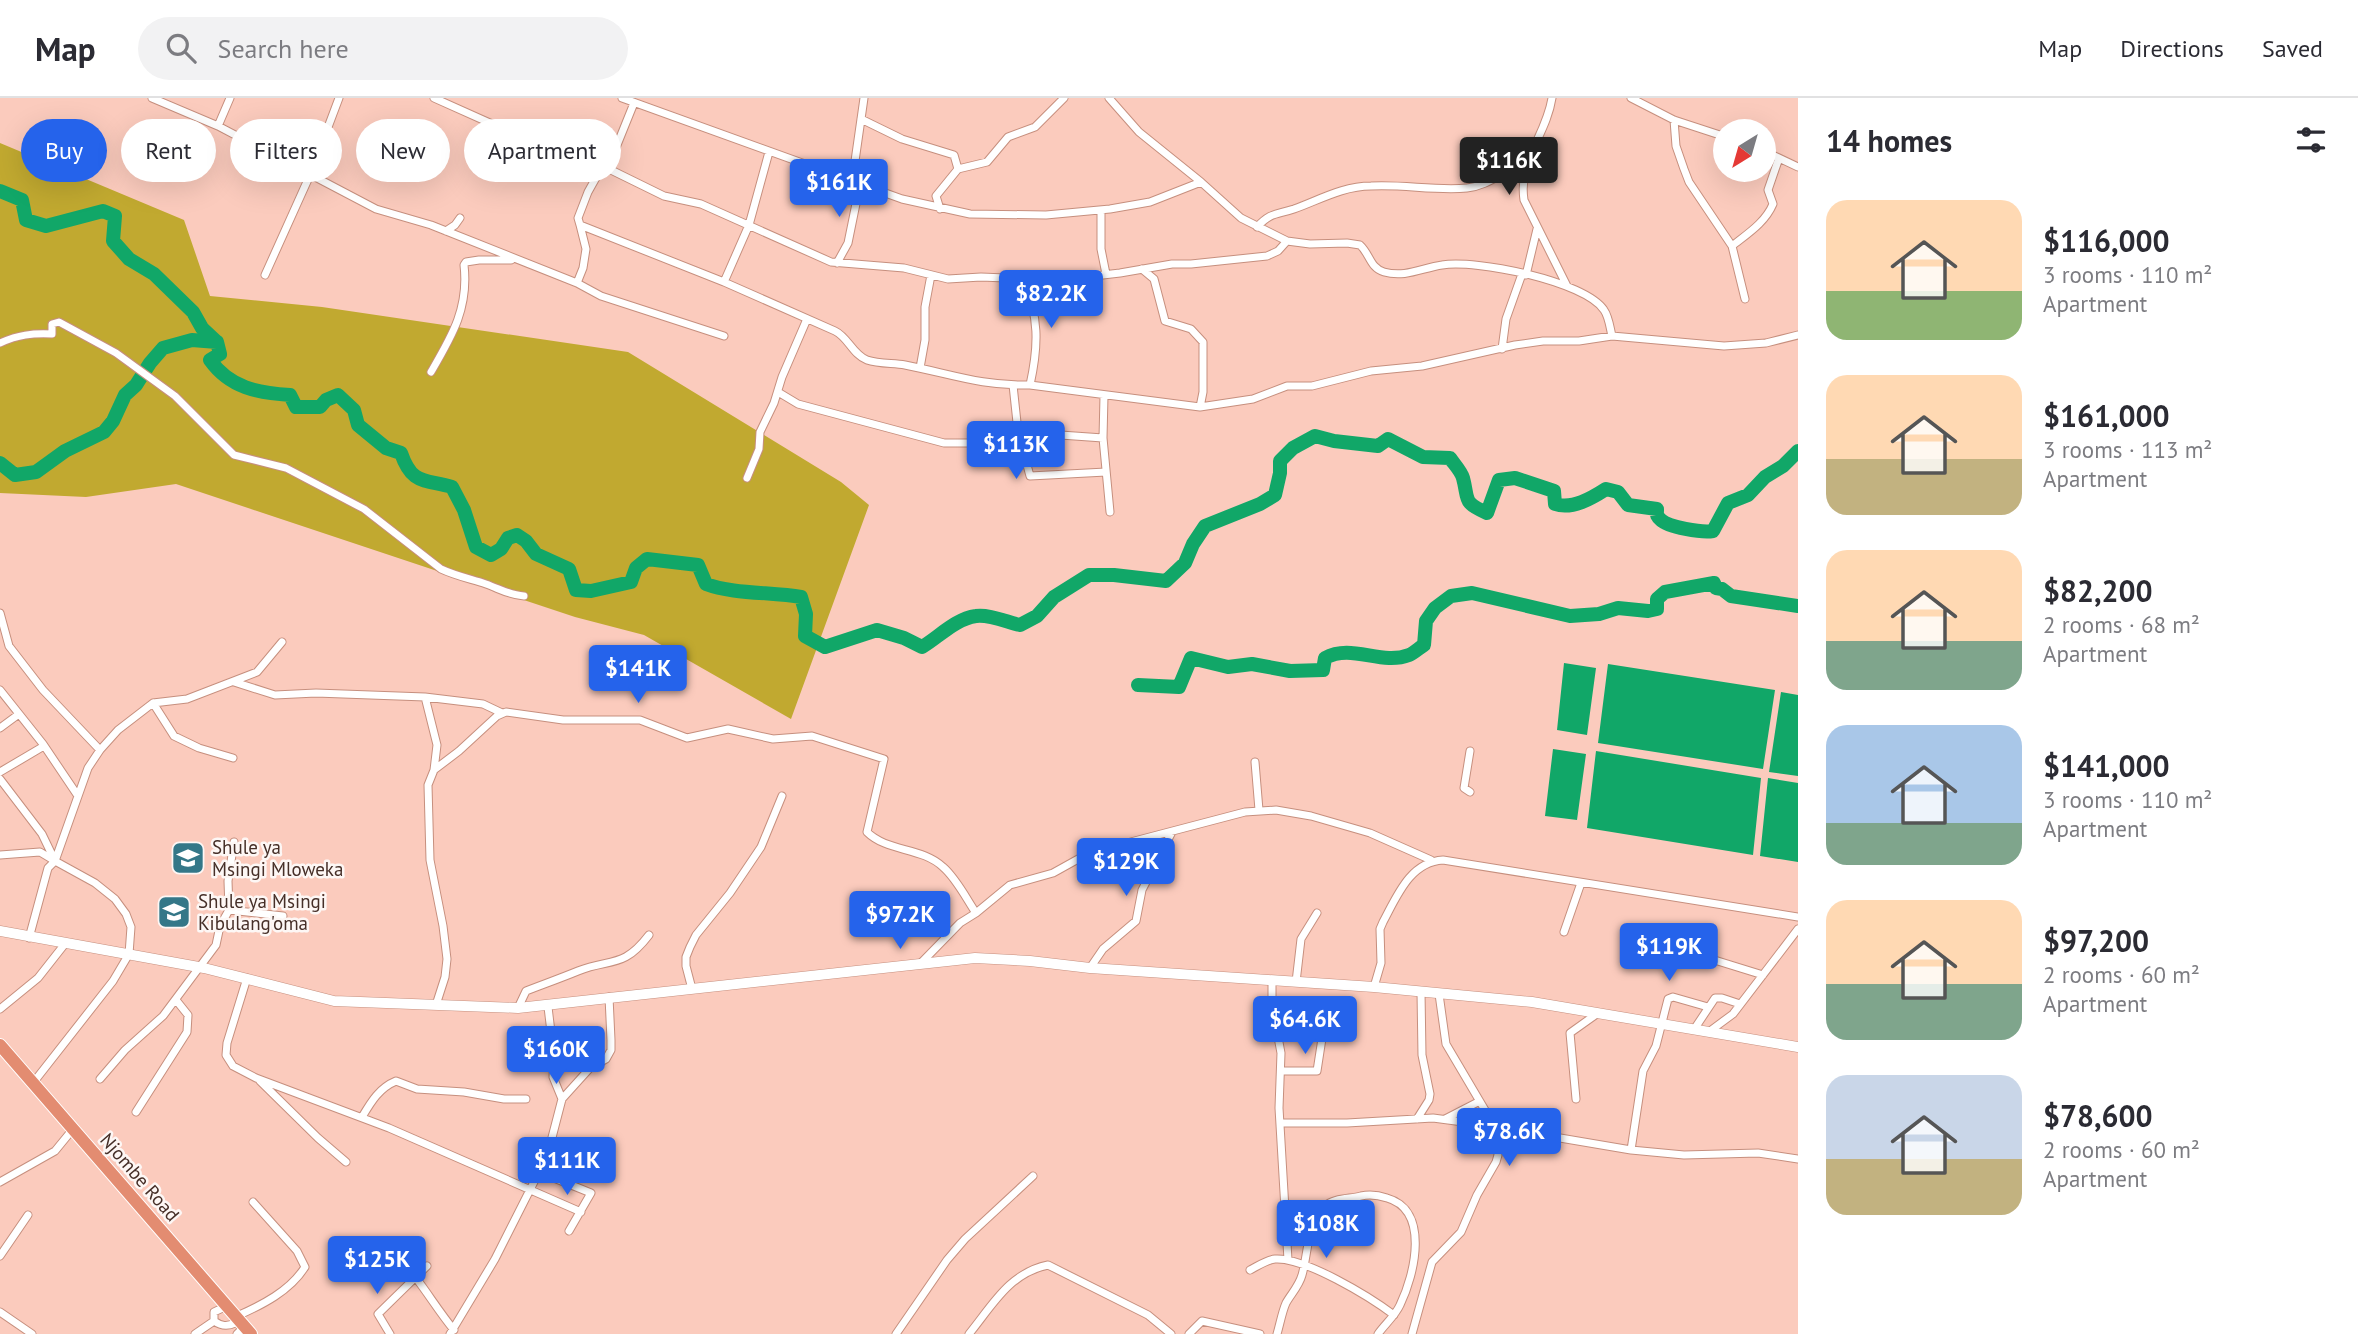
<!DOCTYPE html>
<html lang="en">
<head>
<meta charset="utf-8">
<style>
	body { margin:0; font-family:"PT Sans",sans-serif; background:#f2f2f3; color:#2b2b33; height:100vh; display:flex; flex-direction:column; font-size:26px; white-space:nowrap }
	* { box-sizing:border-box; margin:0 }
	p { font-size:23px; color:#7c7c81 }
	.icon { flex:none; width:38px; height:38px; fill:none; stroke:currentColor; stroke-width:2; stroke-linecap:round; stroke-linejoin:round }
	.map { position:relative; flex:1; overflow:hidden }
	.details { display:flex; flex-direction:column; background:#fff; width:560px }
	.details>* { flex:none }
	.guide { position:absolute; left:21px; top:21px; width:665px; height:63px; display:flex; gap:14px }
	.needle { width:46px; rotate:217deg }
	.fabs { position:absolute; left:1713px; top:21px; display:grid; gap:14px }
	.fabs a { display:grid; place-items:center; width:63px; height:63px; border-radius:50%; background:#fff; box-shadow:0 7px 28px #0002; font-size:35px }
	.price { position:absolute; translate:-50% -60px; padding:0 16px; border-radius:7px; background:#2563eb; color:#fff; font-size:23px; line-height:46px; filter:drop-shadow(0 2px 4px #0008) }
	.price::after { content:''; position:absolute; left:50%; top:42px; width:21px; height:16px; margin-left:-10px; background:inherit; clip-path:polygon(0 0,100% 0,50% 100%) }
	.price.selected { background:#222; color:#fff }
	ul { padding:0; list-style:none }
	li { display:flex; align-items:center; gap:21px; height:175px; padding:0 28px }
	li span { display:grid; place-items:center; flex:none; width:196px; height:140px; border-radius:21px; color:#555 }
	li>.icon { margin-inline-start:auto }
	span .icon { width:84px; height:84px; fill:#fffc; stroke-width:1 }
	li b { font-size:30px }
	h2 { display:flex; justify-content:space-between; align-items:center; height:84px; padding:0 28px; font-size:30px }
	.tag { padding:0 24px; border-radius:32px; background:#fff; box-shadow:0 7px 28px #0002; font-size:24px; line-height:63px }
	.tag.selected { background:#2563eb; color:#fff }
	header { display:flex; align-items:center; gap:42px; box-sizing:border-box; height:98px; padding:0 35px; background:#fff; border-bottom:2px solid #e1e1e2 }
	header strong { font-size:33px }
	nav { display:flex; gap:38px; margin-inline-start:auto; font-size:24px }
	.search { width:490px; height:63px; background:#f2f2f3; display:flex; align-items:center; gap:18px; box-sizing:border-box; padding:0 24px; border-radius:38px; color:#7c7c81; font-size:26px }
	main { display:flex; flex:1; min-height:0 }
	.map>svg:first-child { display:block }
</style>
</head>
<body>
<header>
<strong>Map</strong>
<div class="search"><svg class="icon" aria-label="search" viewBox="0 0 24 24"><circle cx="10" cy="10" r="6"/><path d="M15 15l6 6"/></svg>Search here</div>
<nav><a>Map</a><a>Directions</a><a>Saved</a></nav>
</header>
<main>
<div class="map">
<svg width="1798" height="1236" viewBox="0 0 1798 1236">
	<rect width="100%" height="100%" fill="#fbcbbd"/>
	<path fill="#c1a930" d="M0,45L184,122L210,198L322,209L628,254L841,384L869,407L791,621L644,537L575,519L176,386L86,399L0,395Z"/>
	<path fill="#11a768" d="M1564,565L1596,570L1587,637L1557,632Z
		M1608,566L1775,592L1763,671L1598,645Z
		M1781,594L1798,597V678L1769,674Z
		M1553,651L1586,656L1577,722L1545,718Z
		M1596,653L1761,680L1753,757L1587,730Z
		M1768,680L1798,685V764L1760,758Z"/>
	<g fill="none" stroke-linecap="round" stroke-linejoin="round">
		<path stroke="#11a768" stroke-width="14" d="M0,93L22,102L26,122L46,128L103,113L115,118L113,143L129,161L154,176L193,214L202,230L217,244
			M0,365L15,377L36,374L65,353L104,334L113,323L125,297L136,287L150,265L163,250L192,242L217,244L220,256L210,262C230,290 258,295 290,297L296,309H320L326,302L338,297L354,312L358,327L386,350L401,355C412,387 424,381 452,389L464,412L476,449L491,457L501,451L508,440L517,437L526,443L536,456L569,471L576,492L591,493L631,484L636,470L647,461L698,467L706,486C732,496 772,494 801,499L806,516L805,538L825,549L877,532L904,540L922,549C939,539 955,521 976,518C988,516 1007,524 1020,527L1037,518L1054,499L1089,477H1114L1166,483L1185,465L1193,446L1205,428L1260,406L1275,397L1280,375V363L1293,350L1315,338L1334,343L1378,348L1388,341L1423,359L1450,360C1454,366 1461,373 1463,380C1469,402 1462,404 1487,415L1499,382L1515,380L1554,393L1555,406C1572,412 1592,400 1606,391L1618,394L1628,407L1657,411C1657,417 1656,418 1661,422C1668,429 1702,435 1713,433L1728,405L1748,397L1765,379L1783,368L1798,353
			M1138,587L1179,589L1191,560L1228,569L1252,566L1290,573L1323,572L1325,560C1352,545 1381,568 1409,557C1414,555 1419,550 1424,547L1426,523L1435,510L1451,498L1472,495L1570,518L1599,516L1618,510L1648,513L1657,511V501L1665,494L1714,485L1716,490L1722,491L1731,498L1798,508"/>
		<defs>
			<path id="street" d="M152,0L218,28L376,111L431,127L577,185L601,198L724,238
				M434,0L568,60L611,72L664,98L701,106L831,164L904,170L948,181L981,179L1060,182L1120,175L1172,166H1191L1267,158L1278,153L1287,143
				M622,0L902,101L970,116L1046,117L1110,111L1150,104L1201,84
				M1109,0L1139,34L1201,84L1241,120L1287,143L1310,146L1347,145L1360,147C1370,156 1370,170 1384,174C1405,180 1422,170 1442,167C1475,161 1585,183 1604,212C1609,219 1610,230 1612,238
				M1552,0C1546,38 1518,62 1524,102L1567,188
				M1631,0L1674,22L1726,39
				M634,5L613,57L602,69L588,94L578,120L580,127L724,184L835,233C848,239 853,257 867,262C879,266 893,265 905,267C951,276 981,288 1030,287L1200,309L1253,301L1287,288H1312L1371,273L1422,268L1515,247L1543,243H1579L1612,238L1724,248L1766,245L1798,237
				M861,21L902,41L954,57L958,71
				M1674,22L1676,48L1684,71L1689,84L1732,148L1745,201
				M218,28L230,0
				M1764,53L1798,69
				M1499,77L1522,80
				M852,84L864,0
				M940,111L936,98L958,71L987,64L1008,39L1035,29L1064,0
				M1101,112V151L1106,176
				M1257,129C1271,114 1276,117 1294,111C1319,102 1343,88 1371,88C1403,86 1435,93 1467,90C1489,88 1505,71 1526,66
				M446,133L455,127L460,120
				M1732,148C1747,136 1765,125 1773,106L1768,92L1779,60
				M837,165L848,145L860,86
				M1142,171L1154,181L1165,223L1191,231L1203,244V294L1200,309
				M265,177L310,77L339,0
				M1526,177L1537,131
				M1023,180C1039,219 1039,246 1030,287
				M724,184L749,127L769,54
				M577,185L583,170L586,151L580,127
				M0,245C18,237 32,235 52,236V226L59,224L116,255L175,298L234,357L286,370L364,411L441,471C456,478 471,481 486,486C500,491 509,497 524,498
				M1502,251L1506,221L1522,176
				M920,270L925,242V209L931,177
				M431,274C452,238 469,210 464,167L466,164L479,162H511
				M1013,287L1018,334L1030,378L1106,374
				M778,294L798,306L944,345H1020
				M1104,298L1103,340L1110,414
				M1018,334L1103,340
				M747,380L759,351L760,334L774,305L782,279L807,221
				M0,515L9,548L43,592L100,652
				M234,584L275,597L316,595L425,599L483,606L502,615
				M0,592L43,646L78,698
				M425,599L437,647L434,672
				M153,605L174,638L199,650L233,660
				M0,630L19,616
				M1470,653L1464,690L1470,694
				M1255,664L1259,712
				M0,674L44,648
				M0,681L42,736L55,763L48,770L29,840
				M0,757L40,754L55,763L95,785L115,801L126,816L131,829L129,856L113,883L33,985
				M55,763L88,670L100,652L118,632L153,605L187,601L257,574L282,544
				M229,812L283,818
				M1564,834L1581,785
				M1708,860L1763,877
				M920,866L960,825L976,815L1010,787L1053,775L1089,755L1245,714L1276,712L1311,718L1370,735L1431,762
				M1090,870L1103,851L1136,823L1142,792L1172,734
				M247,880L227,945L226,957L233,968L256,980L389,1030L581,1114
				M1272,882V907L1281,955L1279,1010L1288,1162
				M1296,884L1301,841L1317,815
				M1374,889L1381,865L1380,831L1383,824C1397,798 1410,764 1443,762L1798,819
				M692,891L686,868V859L690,849L696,837L730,795L761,749L782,698
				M436,907L445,879L447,861L443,828L430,762L428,687L434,672L459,653L497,618L506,614L563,622H640L687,640L728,631L773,641L812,638L884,661L867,734C887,754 922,749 943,769C956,780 966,800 976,815
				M548,909L554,959L553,979L562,1001
				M518,910L526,893C544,886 561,880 578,873C611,860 623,871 649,837
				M0,911L38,880L64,847
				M1695,930L1715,900H1722L1740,906
				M1710,933L1733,916L1798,831
				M1281,973H1317L1323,934
				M100,981L125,952L163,918L216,847L220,828L229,812L228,783L234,744
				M260,983L318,1040L346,1064
				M1576,1001L1570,935L1598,915
				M136,1014L187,934L188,917L176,902
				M362,1019C371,1004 379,990 396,983L417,991L464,994L504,1001H526
				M1417,1021L1429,1002L1430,996L1422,957L1421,894
				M1445,1021L1478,1004
				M1280,1025H1347L1433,1020L1463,1024L1491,1023
				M1495,1029L1631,1052L1684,1057L1758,1055L1798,1061
				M1631,1052L1643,973L1656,948L1668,901L1673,899L1708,909
				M539,1074L591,1095L569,1133
				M0,1084L55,1053L73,1031
				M0,1158L28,1117
				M1250,1172C1258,1168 1266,1162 1275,1161C1305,1159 1370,1199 1394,1217
				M416,1180C429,1197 440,1215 454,1232
				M0,1214L32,1236
				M214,1223C221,1228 227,1229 235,1225L237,1218C262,1207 290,1193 305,1169L297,1153L253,1104
				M195,1236L214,1223V1214L227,1208
				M237,1236L245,1228
				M390,1236L378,1216L427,1168
				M450,1236L495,1161L539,1074L549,1051L562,1001L590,970L606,961L611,952V942L609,899
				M896,1236L947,1162L965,1141L1033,1078
				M969,1236C992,1208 1009,1175 1048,1167L1148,1217L1171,1236
				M1189,1236L1202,1223L1260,1236
				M1277,1236C1280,1226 1282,1214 1286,1205C1291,1196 1299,1188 1302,1177C1308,1157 1307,1123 1325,1108C1334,1100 1350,1101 1361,1098C1370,1096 1378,1097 1387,1100C1430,1112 1415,1176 1400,1207C1395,1218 1385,1226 1378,1236
				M1412,1236L1432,1164L1461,1134L1477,1097L1496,1064L1498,1057L1495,1029L1446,946L1439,896"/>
			<path id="secondary" d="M0,833L204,870L334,903L518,910L975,860L1030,863L1090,870L1374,889L1532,904L1798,949"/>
			<path id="highway" d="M0,947L251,1236"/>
		</defs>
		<use href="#street" stroke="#c68f7e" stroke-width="9"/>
		<use href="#secondary" stroke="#c68f7e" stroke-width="11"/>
		<use href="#highway" stroke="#fff" stroke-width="14"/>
		<use href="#street" stroke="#fff" stroke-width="7"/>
		<use href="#secondary" stroke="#fff" stroke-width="10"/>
		<use href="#highway" stroke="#e38c71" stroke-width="12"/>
	</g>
	<defs>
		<symbol id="school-square" viewBox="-11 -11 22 22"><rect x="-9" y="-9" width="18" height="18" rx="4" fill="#347788" stroke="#fdf7f5"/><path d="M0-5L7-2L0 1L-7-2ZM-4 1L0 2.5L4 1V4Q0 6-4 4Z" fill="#fff"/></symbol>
	</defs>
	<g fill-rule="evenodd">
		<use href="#school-square" x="169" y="741" width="38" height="38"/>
		<use href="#school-square" x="155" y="795" width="38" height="38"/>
	</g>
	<g text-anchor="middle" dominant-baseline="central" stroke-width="5" stroke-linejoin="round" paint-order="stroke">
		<g font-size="19" fill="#462f28" stroke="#fdf7f5" text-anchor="start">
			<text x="212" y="749">Shule ya<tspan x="212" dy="22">Msingi Mloweka</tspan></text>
			<text x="198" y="803">Shule ya Msingi<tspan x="198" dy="22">Kibulang'oma</tspan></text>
		</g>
		<g font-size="19" fill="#462f28" stroke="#fdf7f5">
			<text transform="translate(140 1079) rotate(49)">Njombe Road</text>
		</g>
	</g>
</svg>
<div class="fabs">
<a><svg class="needle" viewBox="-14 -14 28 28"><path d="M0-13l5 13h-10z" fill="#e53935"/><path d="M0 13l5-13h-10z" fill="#7c7c81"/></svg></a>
</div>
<b class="price selected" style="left:1509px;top:99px">$116K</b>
<b class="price" style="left:839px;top:121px">$161K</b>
<b class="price" style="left:1051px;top:232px">$82.2K</b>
<b class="price" style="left:1016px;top:383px">$113K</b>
<b class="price" style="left:638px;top:607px">$141K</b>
<b class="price" style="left:1126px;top:800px">$129K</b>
<b class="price" style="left:900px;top:853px">$97.2K</b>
<b class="price" style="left:1669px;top:885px">$119K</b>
<b class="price" style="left:1305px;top:958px">$64.6K</b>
<b class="price" style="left:556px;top:988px">$160K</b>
<b class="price" style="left:1509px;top:1070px">$78.6K</b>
<b class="price" style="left:567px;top:1099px">$111K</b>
<b class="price" style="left:1326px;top:1162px">$108K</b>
<b class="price" style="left:377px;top:1198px">$125K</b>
<div class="guide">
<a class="tag selected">Buy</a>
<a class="tag">Rent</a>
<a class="tag">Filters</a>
<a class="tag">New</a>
<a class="tag">Apartment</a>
</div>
</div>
<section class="details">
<h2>14 homes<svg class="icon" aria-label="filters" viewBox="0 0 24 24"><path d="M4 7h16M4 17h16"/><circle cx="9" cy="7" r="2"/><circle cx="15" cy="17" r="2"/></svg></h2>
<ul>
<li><span style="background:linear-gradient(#ffd9b3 65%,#8fb573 0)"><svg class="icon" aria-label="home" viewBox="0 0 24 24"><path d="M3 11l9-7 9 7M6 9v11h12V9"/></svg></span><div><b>$116,000</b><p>3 rooms · 110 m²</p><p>Apartment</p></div></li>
<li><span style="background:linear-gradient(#ffd9b3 60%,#c2b280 0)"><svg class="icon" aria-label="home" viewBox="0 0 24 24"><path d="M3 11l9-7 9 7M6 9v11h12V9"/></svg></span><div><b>$161,000</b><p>3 rooms · 113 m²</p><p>Apartment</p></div></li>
<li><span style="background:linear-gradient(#ffd9b3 65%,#7fa58c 0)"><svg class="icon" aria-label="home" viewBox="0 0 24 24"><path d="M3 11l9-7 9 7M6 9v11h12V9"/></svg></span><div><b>$82,200</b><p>2 rooms · 68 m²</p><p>Apartment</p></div></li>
<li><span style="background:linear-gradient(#a9c7e8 70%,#7fa58c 0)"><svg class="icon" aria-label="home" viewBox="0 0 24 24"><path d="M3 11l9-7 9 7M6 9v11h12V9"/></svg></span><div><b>$141,000</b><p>3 rooms · 110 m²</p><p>Apartment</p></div></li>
<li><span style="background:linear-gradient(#ffd9b3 60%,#7fa58c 0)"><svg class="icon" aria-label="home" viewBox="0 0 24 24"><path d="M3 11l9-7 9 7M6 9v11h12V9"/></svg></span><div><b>$97,200</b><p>2 rooms · 60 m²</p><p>Apartment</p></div></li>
<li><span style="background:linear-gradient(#c9d6e8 60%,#c2b280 0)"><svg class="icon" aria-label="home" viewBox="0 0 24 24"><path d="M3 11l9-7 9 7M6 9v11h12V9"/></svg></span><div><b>$78,600</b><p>2 rooms · 60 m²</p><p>Apartment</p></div></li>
</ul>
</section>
</main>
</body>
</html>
